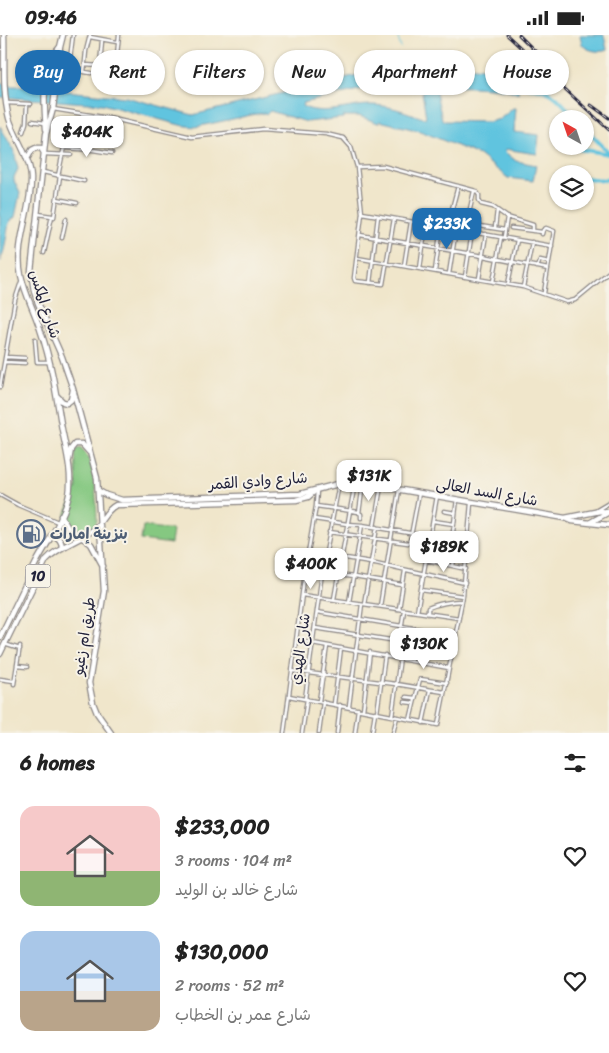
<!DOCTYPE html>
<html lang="en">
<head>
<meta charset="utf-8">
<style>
	body { margin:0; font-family:Sriracha,"Playpen Sans Arabic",sans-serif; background:#f6f6f6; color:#222; height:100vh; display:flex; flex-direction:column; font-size:19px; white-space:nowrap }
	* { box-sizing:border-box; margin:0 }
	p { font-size:16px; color:#767676 }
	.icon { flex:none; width:28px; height:28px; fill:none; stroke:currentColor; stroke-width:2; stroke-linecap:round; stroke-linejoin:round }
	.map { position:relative; height:698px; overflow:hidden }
	.panel { display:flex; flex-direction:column; background:#fff; flex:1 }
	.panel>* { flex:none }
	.banner { position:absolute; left:15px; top:15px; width:580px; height:45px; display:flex; gap:10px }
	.needle { width:32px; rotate:320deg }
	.buttons { position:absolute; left:549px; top:75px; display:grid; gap:10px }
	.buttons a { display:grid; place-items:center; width:45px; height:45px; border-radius:50%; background:#fff; box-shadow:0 1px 4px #0004; font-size:25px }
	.price { position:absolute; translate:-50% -42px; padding:0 11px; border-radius:10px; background:#fff; color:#222; font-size:16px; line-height:32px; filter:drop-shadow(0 1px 2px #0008) }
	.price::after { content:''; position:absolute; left:50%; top:30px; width:15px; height:11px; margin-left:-8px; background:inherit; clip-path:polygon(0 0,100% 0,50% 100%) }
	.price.current { background:#1f6fb2; color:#fff }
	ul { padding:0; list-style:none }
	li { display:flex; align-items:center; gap:15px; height:125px; padding:0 20px }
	li span { display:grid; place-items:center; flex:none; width:140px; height:100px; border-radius:15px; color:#555 }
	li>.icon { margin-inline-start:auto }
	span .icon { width:60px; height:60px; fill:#fffc; stroke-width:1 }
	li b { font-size:21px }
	h2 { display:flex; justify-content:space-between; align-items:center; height:60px; padding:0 20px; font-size:21px }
	.tag { padding:0 18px; border-radius:22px; background:#fff; box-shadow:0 1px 4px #0004; font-size:18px; line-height:45px }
	.tag.current { background:#1f6fb2; color:#fff }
	.status { display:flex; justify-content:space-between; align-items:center; height:35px; padding:0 25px; background:#fff; direction:ltr }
	.status svg { height:14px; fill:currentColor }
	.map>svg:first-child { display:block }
</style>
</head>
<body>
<div class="status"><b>09:46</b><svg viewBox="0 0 49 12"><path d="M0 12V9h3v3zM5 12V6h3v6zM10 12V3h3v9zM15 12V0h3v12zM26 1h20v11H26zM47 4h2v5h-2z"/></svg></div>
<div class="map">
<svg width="609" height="698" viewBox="0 0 609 698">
	<rect width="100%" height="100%" fill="#f7f3e8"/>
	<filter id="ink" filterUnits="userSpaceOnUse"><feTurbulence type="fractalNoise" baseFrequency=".02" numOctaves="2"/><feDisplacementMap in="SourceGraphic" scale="10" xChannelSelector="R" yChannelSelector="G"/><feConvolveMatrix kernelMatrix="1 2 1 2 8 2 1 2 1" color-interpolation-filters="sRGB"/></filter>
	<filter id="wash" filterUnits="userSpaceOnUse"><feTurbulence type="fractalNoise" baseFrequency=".0096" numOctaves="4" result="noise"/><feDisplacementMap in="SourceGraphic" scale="20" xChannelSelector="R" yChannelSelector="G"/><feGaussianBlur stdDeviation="1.12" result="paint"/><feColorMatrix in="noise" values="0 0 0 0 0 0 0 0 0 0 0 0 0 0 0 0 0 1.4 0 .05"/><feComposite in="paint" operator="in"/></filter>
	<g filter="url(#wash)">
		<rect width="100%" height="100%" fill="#f0e6cb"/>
		<path fill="#85c881" stroke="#54755e" d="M80,412C97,425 96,466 97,486L94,492L90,495C77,495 66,494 66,478L77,452L75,417L77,414Z
			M143,491L173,495L171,509L141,505Z"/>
		<path fill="#61c4df" stroke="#42738d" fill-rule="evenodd" d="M580,0H604L607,15C601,18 586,16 582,9C582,8 580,1 580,0Z
			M410,29C443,31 491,28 520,44L518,58C501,51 457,52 437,51L436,58L442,84L444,86L489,87L500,84L513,73H516L514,97L539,100L537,119L505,114V117L516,126L536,130L533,146L508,143L479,120L420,96L380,86L378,88L359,81H344L343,83L307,87L270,76L267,79L265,78L256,79L195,92L180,90L102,69L0,62V47L11,51H36V53L126,62L193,80L344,43ZM384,49L421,50L426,82L423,83C406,77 389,70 371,70C349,70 322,82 302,71L303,68Z
			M0,91L14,116L18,134L14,142V146L20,158L15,182L9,188L4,215L0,227Z"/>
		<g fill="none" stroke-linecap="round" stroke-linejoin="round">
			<path stroke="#61c4df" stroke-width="1" d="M397,0L401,13
				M403,20L404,30"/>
			<path stroke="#61c4df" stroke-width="4" d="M527,52C553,53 560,66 576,84
				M585,93L609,118
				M567,112L609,119
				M556,141H558
				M585,143L601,145L609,144"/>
		</g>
	</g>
	<g filter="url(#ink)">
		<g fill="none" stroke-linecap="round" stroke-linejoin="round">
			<defs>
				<path id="minor" d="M73,0L69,32L72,35L91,38
					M90,2L117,7
					M85,30L115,32
					M100,31L102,5
					M84,37L86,16L90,0
					M115,39L119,0
					M6,68L31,69
					M53,74L109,83L192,102L263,94L326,99L343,103L351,112L357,132L362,178L354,243L355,246L383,249L394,184
					M32,86L45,88
					M23,97L26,88L27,69
					M64,113L93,115L112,118
					M74,113L77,88
					M44,119L71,120
					M357,132L383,131L476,156L479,160V165L481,169L493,172L507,182L533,190V196
					M43,137L84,146
					M58,141L69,88L86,89
					M57,164L77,168
					M362,178L552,211
					M38,179L52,181L44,218
					M54,182L60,141
					M467,189L505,195
					M447,193L458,151
					M495,193L497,175
					M511,193L542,197
					M465,196L474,156
					M542,199L543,195L546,193L554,196L544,258
					M360,200L483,221L548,234
					M504,202L507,182
					M62,203L66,184
					M357,223L523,252L567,267L575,265L609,237
					M404,231L411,187
					M537,232L540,225L549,227
					M420,234L426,189
					M435,236L441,192
					M449,239L456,194
					M465,242L472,197
					M479,244L486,199
					M493,247L501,202
					M370,248L378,181
					M508,249L517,205
					M523,252L532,207
					M35,304L37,327H49
					M6,322L25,323
					M5,327L25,328
					M0,352L15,265L21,247
					M0,460L18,470L58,487
					M316,471L359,477
					M597,475L609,468
					M444,476L455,478
					M361,483V479L359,478L363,449
					M314,484L347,489L362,490L468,508
					M433,486L454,489
					M374,492L381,451
					M329,497L408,508L410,506L419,458
					M452,505L457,464
					M308,517L371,527L465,548
					M426,525L466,534
					M453,531L457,506
					M305,536L354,542L402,550
					M421,555L463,561
					M302,560L459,583
					M334,564L355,448
					M349,567L362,490
					M364,569L377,492
					M380,571L399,455
					M399,574L405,536
					M317,577L456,600
					M417,577L437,461
					M428,579V573C437,569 452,566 462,566
					M315,593L453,615
					M296,605L449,633
					M4,609L20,614
					M397,622L404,575
					M17,631L27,632
					M292,636L396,649L444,657
					M0,644L14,646
					M14,649L20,611
					M289,661L438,690L463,561L471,468
					M406,662L415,663
					M305,664L322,538L339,449
					M319,666L327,611
					M405,667L414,668
					M334,669L341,613
					M349,671L362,569
					M363,675L370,617
					M377,678L385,620
					M392,681L400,623
					M410,685L420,644L447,648
					M423,688L430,655
					M284,698L305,536L316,471L317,455
					M302,698L307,664
					M319,698L323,667
					M337,698L340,670
					M355,698L358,674
					M372,698L375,677
					M393,698L397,682"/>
				<path id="primary" d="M63,0L60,12L53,74L46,99L31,236L34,256L38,268L62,322L73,354L97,443L104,556L89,648L93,668L97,678L111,698
					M46,94C44,68 41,34 59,13
					M27,124L32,115L36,113H41L44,118
					M57,361L63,367L67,368L71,365L73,355
					M69,425L71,414L75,409H82L89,417
					M99,456L106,460L122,465L300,459L342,448L355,447L565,483L572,486L609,490
					M61,481L68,493L91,509L103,531
					M565,483L600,476L609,477
					M591,487L609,477
					M51,501C58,501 62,506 62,513
					M0,602C12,578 24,552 36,528C48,506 64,484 69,460C73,436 65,412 61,389C56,358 51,326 41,297C35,277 25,260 21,240C14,208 32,175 31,143C30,121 15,103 9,83C2,56 5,27 4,0
					M0,619L46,525C59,510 82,506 95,493C103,485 106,475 116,470L296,465L308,462L315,456"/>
			</defs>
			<use href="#minor" stroke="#898483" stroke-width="5"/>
			<use href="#primary" stroke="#898483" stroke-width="7"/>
			<use href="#minor" stroke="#fff" stroke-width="2.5"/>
			<use href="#primary" stroke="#fff" stroke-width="4.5"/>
			<defs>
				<path id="rail" d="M507,0L609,95
					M519,0L540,21
					M591,70L609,83"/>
			</defs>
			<use href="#rail" stroke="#22223b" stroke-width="3"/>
			<use href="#rail" stroke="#f7f3e8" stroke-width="1" stroke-dasharray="4" stroke-linecap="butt"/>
		</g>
	</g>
	<defs>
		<symbol id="fuel-ring" viewBox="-11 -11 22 22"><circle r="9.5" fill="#f7f3e8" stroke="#5c6f8a" stroke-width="1.5"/><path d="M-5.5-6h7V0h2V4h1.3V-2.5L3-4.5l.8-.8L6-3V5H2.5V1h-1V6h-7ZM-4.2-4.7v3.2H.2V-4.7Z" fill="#5c6f8a"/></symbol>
	</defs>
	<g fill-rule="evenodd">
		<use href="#fuel-ring" x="15" y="483" width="32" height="32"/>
	</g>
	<g text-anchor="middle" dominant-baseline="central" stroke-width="4" stroke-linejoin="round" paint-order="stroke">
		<rect fill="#f7f3e8" stroke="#62616f" stroke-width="1" x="25.5" y="529.5" width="25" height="23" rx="4"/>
		<g font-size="14" font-weight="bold" fill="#22223b">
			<text x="38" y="541">10</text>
		</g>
		<g font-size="15" fill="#22223b" stroke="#f7f3e8">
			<text transform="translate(45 269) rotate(72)">شارع المكس</text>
			<text transform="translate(258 446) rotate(-4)">شارع وادي القمر</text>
			<text transform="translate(487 457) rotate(10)">شارع السد العالى</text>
			<text transform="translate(84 601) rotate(-81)">طريق ام زغيو</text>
			<text transform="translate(300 614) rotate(-82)">شارع الهدي</text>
		</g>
		<g font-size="15" font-weight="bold" fill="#4e5e75" stroke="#f7f3e8" text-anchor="start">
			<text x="50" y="499">بنزينة إمارات</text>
		</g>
	</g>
</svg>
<div class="buttons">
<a><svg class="needle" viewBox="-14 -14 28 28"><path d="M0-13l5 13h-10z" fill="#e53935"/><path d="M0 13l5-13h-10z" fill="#767676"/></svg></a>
<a><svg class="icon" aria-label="layers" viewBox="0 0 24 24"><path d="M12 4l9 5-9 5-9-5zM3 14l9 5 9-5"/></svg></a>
</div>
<b class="price" style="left:87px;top:123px">$404K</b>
<b class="price current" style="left:447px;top:215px">$233K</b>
<b class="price" style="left:369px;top:467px">$131K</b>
<b class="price" style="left:444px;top:538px">$189K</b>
<b class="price" style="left:311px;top:555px">$400K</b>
<b class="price" style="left:424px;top:635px">$130K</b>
<div class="banner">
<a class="tag current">Buy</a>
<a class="tag">Rent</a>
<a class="tag">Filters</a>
<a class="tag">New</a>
<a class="tag">Apartment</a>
<a class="tag">House</a>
</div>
</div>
<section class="panel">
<h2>6 homes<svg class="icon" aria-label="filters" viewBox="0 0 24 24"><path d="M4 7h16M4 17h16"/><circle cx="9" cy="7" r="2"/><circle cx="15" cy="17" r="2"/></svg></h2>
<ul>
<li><span style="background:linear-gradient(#f6c9c9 65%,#8fb573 0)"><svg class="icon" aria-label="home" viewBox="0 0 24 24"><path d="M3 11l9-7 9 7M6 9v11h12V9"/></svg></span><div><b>$233,000</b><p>3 rooms · 104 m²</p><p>شارع خالد بن الوليد</p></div><svg class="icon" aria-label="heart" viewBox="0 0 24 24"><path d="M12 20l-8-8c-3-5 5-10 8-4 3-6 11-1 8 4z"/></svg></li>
<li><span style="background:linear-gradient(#a9c7e8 60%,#b9a48a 0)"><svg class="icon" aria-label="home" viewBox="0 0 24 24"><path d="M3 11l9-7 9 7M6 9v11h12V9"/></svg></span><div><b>$130,000</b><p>2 rooms · 52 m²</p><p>شارع عمر بن الخطاب</p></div><svg class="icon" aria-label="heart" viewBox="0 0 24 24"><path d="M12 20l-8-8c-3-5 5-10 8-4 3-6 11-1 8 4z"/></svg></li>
</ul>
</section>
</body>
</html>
